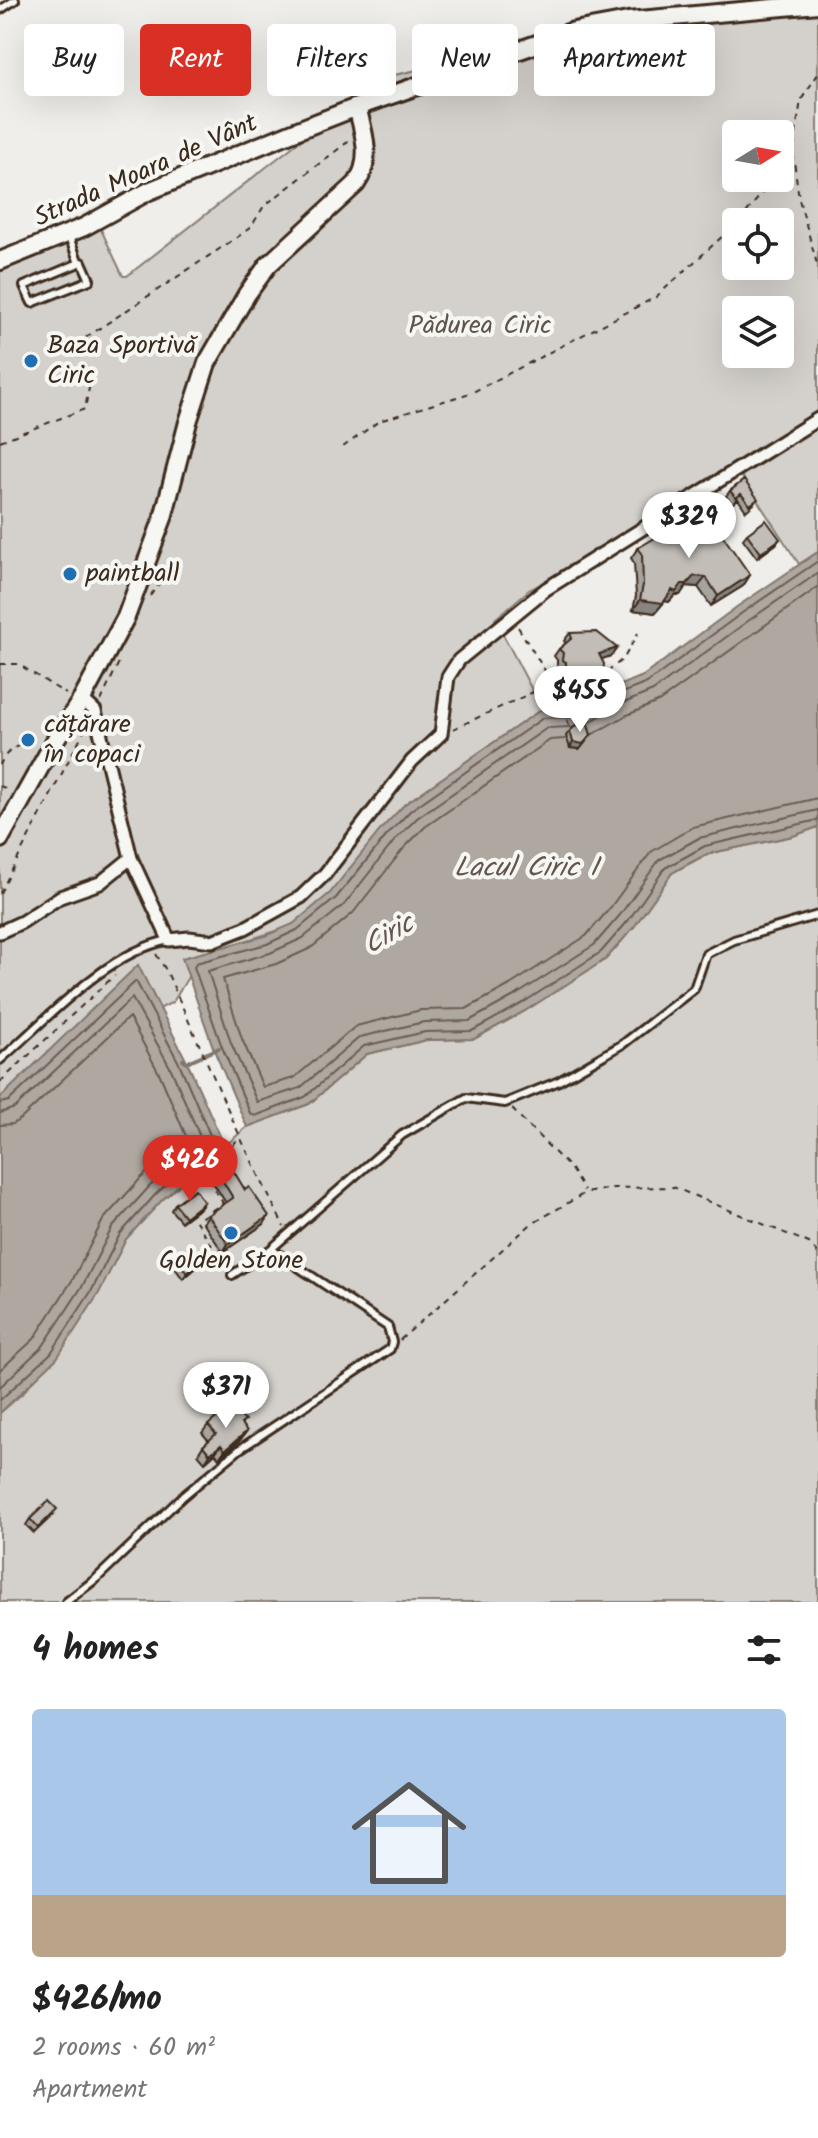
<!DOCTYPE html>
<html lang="en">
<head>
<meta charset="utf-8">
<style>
	body { margin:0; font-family:Kalam,sans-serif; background:#f6f6f6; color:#222; height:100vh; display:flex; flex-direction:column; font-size:30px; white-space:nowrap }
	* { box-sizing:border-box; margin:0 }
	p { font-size:26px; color:#767676 }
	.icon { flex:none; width:44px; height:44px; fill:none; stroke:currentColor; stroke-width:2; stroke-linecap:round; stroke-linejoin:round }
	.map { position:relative; height:1602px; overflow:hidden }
	.side { display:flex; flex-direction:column; background:#fff; flex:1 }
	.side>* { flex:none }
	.guide { position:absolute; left:24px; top:24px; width:770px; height:72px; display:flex; gap:16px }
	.needle { width:52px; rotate:79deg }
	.fabs { position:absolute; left:722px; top:120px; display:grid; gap:16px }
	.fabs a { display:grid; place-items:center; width:72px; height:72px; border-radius:8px; background:#fff; box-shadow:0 8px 32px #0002; font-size:40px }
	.price { position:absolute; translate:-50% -68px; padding:0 18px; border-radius:28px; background:#fff; color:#222; font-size:26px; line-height:52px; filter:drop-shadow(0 2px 4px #0008) }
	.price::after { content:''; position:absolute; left:50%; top:48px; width:24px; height:18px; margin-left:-12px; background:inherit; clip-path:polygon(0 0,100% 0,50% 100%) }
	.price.selected { background:#d93025; color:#fff }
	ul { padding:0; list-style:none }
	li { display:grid; align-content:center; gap:16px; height:424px; padding:0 32px }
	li+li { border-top:2px solid #e0e0e0 }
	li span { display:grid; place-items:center; height:248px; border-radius:8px; color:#555 }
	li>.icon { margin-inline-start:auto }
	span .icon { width:144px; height:144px; fill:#fffc; stroke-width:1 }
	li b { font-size:34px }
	h2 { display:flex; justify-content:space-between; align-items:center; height:96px; padding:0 32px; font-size:34px }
	.tag { padding:0 28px; border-radius:8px; background:#fff; box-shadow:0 8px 32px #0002; font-size:28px; line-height:72px }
	.tag.selected { background:#d93025; color:#fff }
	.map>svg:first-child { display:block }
</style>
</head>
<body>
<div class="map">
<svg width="818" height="1602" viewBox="0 0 818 1602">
	<rect width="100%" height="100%" fill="#efeeea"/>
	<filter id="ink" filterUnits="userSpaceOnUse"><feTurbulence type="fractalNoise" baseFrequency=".0125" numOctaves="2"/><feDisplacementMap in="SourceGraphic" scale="16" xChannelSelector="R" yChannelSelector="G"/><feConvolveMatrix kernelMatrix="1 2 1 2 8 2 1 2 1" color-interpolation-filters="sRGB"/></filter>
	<g filter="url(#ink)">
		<path fill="#d4d1cc" stroke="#887e75" stroke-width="2" fill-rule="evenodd" d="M818,3V552L799,564L740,474L696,504L529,590L495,619L542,709L405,804L364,851L350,877L299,924L202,954L173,1002L18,1081L0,1101V256L95,217L123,276H127L301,140L372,80L539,43L574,31ZM736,134H780V178H736ZM736,222H780V266H736ZM736,310H780V354H736Z
			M818,827V1602H0V1413L24,1392L106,1278L126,1239L162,1200L247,1127L309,1104L367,1054L427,1040L474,1039L525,1011L606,959L634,927L672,873L707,854L793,836Z"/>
		<path fill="#afa8a1" stroke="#81766d" stroke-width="2" d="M818,552V827L793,836L707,854L688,864L672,873L634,927L606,959L525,1011L474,1039L427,1040L367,1054L309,1104L247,1127L214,1050L182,958L265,936L293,924L330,893L382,828L405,804L542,709H576L611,689L643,676L738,606Z
			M138,965L187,1062L224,1145L162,1200L126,1239L99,1293L57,1358L0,1413V1098Z"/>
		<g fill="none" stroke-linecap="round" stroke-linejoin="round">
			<path stroke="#695c52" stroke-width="2" d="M818,561L742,613L647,683L615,696L578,717L543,718L411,810L388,834L336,898L297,930L267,944L196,963L194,967L222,1047L250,1113L255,1116L305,1097L364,1046L425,1032L472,1031L521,1004L601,952L628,921L665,868L705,846L818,820
				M588,723L619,705L653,691L748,621L818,573
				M571,727L547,728L417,818L395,840L344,905L303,938L270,953L208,971L231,1043L257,1102L300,1088L360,1037L424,1022L469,1021L516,995L594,945L620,915L659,860L699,838L818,810
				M593,734L625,716L660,701L818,587
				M565,739L550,740L425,827L404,848L353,913L311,948L276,964L223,979L242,1039L263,1087L294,1078L356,1026L421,1010L466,1009L510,985L586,936L610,908L651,852L693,827L818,798
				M0,1103L9,1101L136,981L180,1065L213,1142L156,1194L120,1234L92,1290L51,1353L0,1400
				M0,1113L15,1108L132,998L171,1069L201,1139L149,1187L112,1228L83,1285L43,1346L0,1387
				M0,1125L13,1124L23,1117L129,1017L160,1075L186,1136L141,1178L103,1220L73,1279L34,1339L0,1370"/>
			<path stroke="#81766d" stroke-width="4" d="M183,1060L187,1062L219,1048"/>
			<defs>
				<path id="lane" d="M0,10L15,0
					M69,237L79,263L24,286L32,303L90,280L82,262L79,263
					M0,1060C47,1019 107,952 169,940
					M271,1249L402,1135L466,1098L505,1103L559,1081L623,1044L694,989L706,954L734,940L818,915
					M66,1602L97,1578L182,1497L240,1449L390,1349L392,1342L388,1327L271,1249L232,1275"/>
				<path id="street" d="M82,699L95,711L131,858L169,940L189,938L212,941L245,928L301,897L325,874L412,761L441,734L448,677L459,660L546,589L818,419
					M0,932L22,922L60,897L100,883L131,858"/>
				<path id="secondary" d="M0,261L84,227L149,191L298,130L357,107L574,31L628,21L818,4
					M0,839L57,737L82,699L126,617L163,518L188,422L207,363L247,294L268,265L356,184C373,160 364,133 357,107"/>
			</defs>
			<use href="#lane" stroke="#3b2a1e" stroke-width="12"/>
			<use href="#street" stroke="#3b2a1e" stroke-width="17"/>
			<use href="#secondary" stroke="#3b2a1e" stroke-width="22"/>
			<path stroke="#3b2a1e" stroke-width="2" stroke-dasharray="6 6" stroke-linecap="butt" d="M818,74L801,100L793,153L799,199L818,268
				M780,170L792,154
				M739,222L774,178
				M0,441L85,409L89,388L77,348L82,340L239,236L251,227L264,206L349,141
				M343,447L379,421L473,392L656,297L736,224
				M150,596L159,584V573
				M518,627L552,682
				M0,664H18L66,694
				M598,680L624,658L638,633
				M101,701L120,660
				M564,708L570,730
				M453,729L553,683L563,685
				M0,766C5,749 21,743 37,741
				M0,786L10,790
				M0,893L86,727
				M156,954L166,970L242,1141L284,1227
				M0,1082L115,975
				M512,1109L571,1169L584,1191
				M225,1266L196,1221L223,1203L208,1180L239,1137
				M400,1340L530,1225L585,1193L613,1188L673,1187L809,1243L818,1254"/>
			<use href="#lane" stroke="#f6f6f2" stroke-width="6"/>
			<use href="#street" stroke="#f6f6f2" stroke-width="11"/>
			<use href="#secondary" stroke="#f6f6f2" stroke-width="16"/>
		</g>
		<path fill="#a7a39d" stroke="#3b2a1e" stroke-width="2" d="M744,480L754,504L746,511L738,499L732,504L726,496L730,491Z
			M747,534L776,544L757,558L743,539Z
			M638,548L750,575L743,586L711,606L698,587L686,586L680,595H675L669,602L665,601L655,613L633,610L636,596L634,563L631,558Z
			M570,633L617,648L611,656L601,659L603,674L598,681L590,688L582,689L580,701L575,708L564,681L566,678L561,675V669L557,667V660L554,656L559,649L566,643L564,641Z
			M570,731L591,735L580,749L570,748L566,736Z
			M218,1173L264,1224L223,1252L203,1223L208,1215L226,1203L212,1181Z
			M204,1202L201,1207L181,1222L171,1210L175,1204Z
			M176,1259L200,1263L196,1268L183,1279L172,1264Z
			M208,1425H242L241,1439L219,1458L215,1453L205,1462L198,1454L203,1446L209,1441L202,1433Z
			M53,1515L34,1533L26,1525L30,1519Z"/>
		<path fill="#888480" stroke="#3b2a1e" stroke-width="2" d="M780,539L776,544L757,558L761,553Z
			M750,575L743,586L711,606L718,596Z
			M694,576L706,577L698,587L686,586L680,595H675L669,602L665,601L655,613L633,610L640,600L672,590Z
			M617,648L611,656L594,662L599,654Z
			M603,674L598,681L590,688L577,690L582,682Z
			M591,735L580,749L570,748L573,742Z
			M204,1202L201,1207L181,1222L185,1217Z
			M269,1216L264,1224L223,1252L228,1244Z
			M200,1263L196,1268L183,1279L187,1273Z
			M247,1431L241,1439L219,1458L225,1450Z
			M221,1445L215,1453L205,1462L210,1454Z"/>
		<path fill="#c2bdb7" stroke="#3b2a1e" stroke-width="2" d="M744,480L758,499L750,505L741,494L736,498L730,491Z
			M699,512L708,524L712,520L750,575L718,596L706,577L694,576L687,584H682L676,592L672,590L663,603L640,600L643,585L642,553L638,548Z
			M766,520L780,539L761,553L747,534Z
			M597,632L617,648L599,654L604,664L603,674L595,681L582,682L580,701L570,674L572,670L566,667V662L562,660L563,653L559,649L572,638L570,633Z
			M577,724L588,725L591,735L583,744L573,742L570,731Z
			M230,1165L245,1190L249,1187L269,1216L228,1244L208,1215L233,1198L218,1173Z
			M195,1189L204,1202L185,1217L175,1204Z
			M189,1248L200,1263L187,1273L176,1259Z
			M231,1405L245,1421L241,1424L247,1431L225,1450L221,1445L210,1454L203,1446L216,1434L208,1425Z
			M49,1501L57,1509L38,1528L30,1519Z"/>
	</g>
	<g fill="#1f6fb2" stroke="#f6f6f2" stroke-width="3">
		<circle cx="31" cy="361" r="8"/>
		<circle cx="70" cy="574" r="8"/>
		<circle cx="28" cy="740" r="8"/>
		<circle cx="231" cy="1233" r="8"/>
	</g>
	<g text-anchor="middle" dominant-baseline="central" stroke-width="8" stroke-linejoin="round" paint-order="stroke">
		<g font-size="26" fill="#3b2a1e" stroke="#f6f6f2">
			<text transform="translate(146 171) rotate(-24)">Strada Moara de Vânt</text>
		</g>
		<g font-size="26" fill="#61544a" stroke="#f6f6f2">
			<text x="480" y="326">Pădurea Ciric</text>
		</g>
		<g font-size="26" fill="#3b2a1e" stroke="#f6f6f2" text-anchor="start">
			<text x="47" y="346">Baza Sportivă<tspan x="47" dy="30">Ciric</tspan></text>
			<text x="86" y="574">paintball</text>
			<text x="44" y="725">cățărare<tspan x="44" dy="30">în copaci</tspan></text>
			<text x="231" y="1261" text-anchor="middle">Golden Stone</text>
		</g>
		<g font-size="28" font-style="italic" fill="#64564c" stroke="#f6f6f2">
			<text x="526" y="868">Lacul Ciric I</text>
			<text transform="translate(389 935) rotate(-30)">Ciric</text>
		</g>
	</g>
</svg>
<div class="fabs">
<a><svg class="needle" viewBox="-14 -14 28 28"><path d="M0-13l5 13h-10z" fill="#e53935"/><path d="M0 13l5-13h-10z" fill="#767676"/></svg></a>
<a><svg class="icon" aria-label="locate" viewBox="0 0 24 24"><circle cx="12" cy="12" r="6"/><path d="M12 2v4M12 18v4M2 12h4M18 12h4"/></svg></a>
<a><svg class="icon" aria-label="layers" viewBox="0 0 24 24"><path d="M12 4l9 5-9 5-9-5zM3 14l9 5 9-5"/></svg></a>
</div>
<b class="price" style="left:689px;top:560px">$329</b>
<b class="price" style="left:580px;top:734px">$455</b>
<b class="price selected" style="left:190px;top:1203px">$426</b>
<b class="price" style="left:226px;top:1430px">$371</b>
<div class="guide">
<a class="tag">Buy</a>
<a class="tag selected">Rent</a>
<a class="tag">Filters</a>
<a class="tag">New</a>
<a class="tag">Apartment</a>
</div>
</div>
<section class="side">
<h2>4 homes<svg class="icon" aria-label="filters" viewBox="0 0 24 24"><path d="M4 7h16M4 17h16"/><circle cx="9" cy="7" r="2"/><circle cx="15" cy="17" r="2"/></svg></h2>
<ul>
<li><span style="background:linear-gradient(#a9c7e8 75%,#b9a48a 0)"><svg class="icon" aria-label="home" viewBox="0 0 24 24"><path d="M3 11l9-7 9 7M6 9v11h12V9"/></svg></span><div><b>$426/mo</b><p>2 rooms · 60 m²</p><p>Apartment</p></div></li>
</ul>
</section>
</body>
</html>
